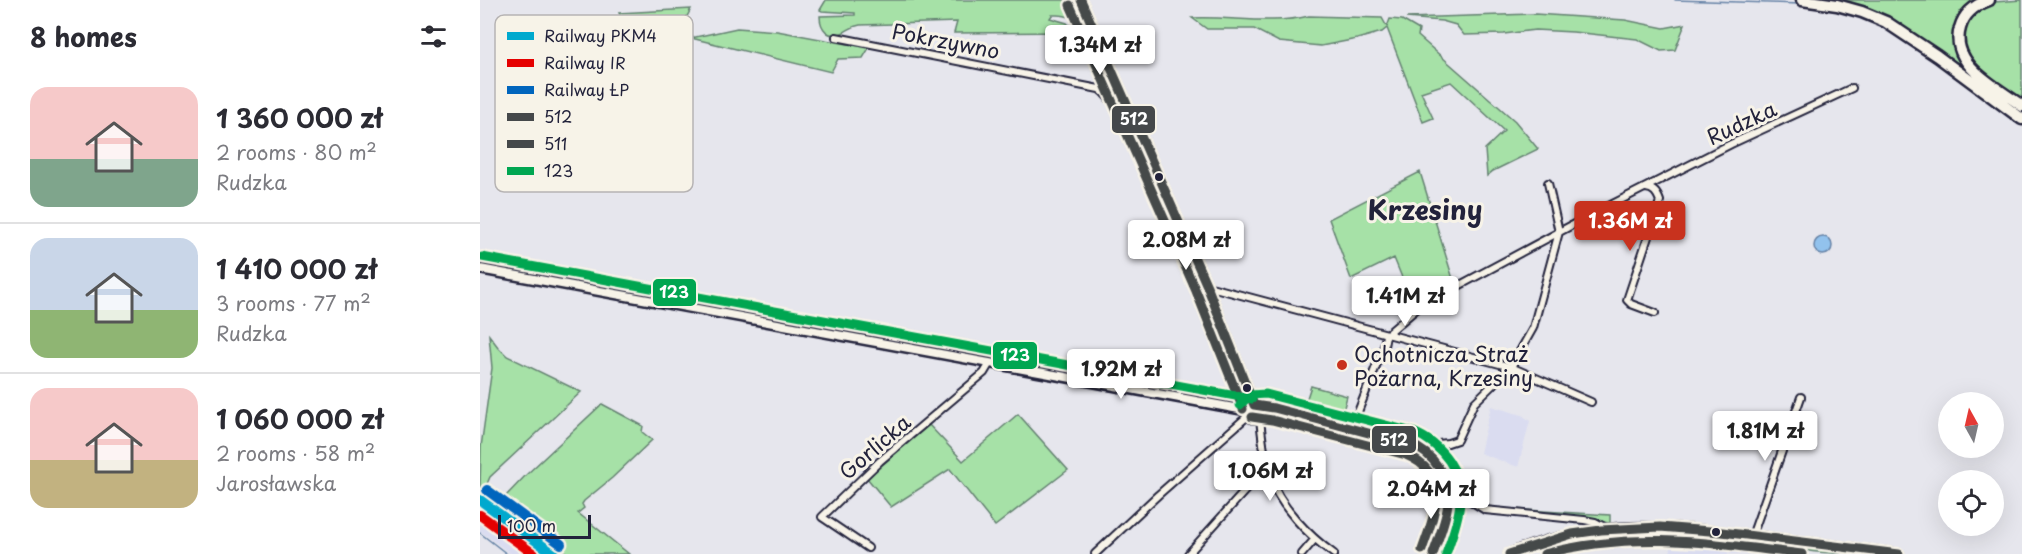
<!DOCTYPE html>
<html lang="en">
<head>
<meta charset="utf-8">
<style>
	body { margin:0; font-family:"Playpen Sans",sans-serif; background:#f7f7f7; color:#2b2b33; height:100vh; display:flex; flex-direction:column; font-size:22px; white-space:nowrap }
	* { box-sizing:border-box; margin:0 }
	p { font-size:20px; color:#7c7c81 }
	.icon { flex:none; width:33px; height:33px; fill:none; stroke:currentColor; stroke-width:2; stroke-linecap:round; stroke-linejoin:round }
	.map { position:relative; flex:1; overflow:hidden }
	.details { display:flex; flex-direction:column; background:#fff; width:480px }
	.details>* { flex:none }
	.needle { width:39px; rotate:352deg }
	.fabs { position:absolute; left:1458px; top:392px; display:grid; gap:12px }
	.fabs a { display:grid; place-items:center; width:66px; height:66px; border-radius:50%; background:#fff; box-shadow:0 6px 24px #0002; font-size:30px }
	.scale { position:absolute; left:18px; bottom:15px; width:93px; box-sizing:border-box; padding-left:6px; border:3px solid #22223b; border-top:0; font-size:16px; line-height:21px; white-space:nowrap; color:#22223b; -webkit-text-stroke:4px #f7f3e8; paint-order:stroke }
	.price { position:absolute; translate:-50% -51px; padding:0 14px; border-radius:6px; background:#fff; color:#222; font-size:20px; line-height:39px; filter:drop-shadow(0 2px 3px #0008) }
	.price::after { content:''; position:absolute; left:50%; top:36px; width:18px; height:14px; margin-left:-9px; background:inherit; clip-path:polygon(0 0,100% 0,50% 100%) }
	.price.active { background:#c8321e; color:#fff }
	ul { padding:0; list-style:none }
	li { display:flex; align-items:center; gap:18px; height:150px; padding:0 30px }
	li+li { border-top:2px solid #e1e1e2 }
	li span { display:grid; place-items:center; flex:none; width:168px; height:120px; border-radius:18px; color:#555 }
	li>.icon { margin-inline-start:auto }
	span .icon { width:72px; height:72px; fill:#fffc; stroke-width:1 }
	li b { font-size:26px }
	h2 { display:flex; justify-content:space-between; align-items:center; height:72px; padding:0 30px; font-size:26px }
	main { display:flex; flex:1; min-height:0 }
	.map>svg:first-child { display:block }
</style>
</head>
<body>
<main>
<section class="details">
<h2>8 homes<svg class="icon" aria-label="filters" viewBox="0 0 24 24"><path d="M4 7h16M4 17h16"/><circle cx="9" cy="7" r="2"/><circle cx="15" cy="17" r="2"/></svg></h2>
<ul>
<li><span style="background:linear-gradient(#f6c9c9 60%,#7fa58c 0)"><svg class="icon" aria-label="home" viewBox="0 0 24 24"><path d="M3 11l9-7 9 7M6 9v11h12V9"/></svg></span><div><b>1 360 000 zł</b><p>2 rooms · 80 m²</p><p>Rudzka</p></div></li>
<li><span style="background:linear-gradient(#c9d6e8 60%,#8fb573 0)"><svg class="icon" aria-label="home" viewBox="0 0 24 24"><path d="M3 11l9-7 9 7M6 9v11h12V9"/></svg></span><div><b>1 410 000 zł</b><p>3 rooms · 77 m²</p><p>Rudzka</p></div></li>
<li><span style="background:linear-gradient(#f6c9c9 60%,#c2b280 0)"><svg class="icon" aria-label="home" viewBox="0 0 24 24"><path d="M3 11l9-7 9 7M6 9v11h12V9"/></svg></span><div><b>1 060 000 zł</b><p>2 rooms · 58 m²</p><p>Jarosławska</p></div></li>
</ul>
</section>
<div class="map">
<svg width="1542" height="554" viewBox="0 0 1542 554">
	<rect width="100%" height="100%" fill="#e6e6ed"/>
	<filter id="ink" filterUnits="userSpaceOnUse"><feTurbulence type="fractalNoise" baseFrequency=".0167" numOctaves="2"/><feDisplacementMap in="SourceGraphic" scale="12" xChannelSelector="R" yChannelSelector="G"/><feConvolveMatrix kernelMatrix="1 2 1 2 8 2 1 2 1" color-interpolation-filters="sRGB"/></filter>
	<g filter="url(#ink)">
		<path fill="#dadcf0" d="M1011,406L1042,415L1050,421L1038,467L1000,453Z
			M0,488L88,554H31L0,531Z
			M1193,533L1307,548L1306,554H1190Z"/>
		<path fill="#a6e1a7" stroke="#648271" stroke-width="1.5" d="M346,0H595L596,2L591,5L590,11L593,16L600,11L601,13L662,151L658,153L654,150V137L629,94L625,80L618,70L593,20L594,17L591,18C584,14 578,15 572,15L570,18L587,23L595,32L474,33L477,22L380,25C372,26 370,29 362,33C349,40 340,28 340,16L375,15V13L342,11L340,10Z
			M1355,0H1499L1486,10L1478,54L1542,110V116L1422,29Z
			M1542,0V102L1503,73L1488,58L1482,34L1491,15L1514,2Z
			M211,9L205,20L186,25L147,23L142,19L139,13Z
			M1055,14L1145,20L1184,28L1205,24L1195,50L1181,51L1157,39L1093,32L1055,30L1024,34L984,35L976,25L962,21L926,18Z
			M829,16L902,18L907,27L910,19L922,20L939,30L938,36L1035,121L1058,149L1013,171L1007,176L1005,149L1024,131L971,82L941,92L953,118L943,122L907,28L902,32L877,39L841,46L799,42L774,29H727L712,18C751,16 790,25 829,16Z
			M257,28L297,31L389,48L383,58L358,59L351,72L211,38Z
			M940,172L973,279L932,302L914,258L871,279L849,219Z
			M9,335L18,347L27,356L101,392L10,477L6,486L22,498H24L47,474L122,404L163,426L162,432L172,440L132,478L104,501L102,504L104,508L98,513L149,554H88L0,488L1,447L12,368Z
			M831,386L867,396L862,415L825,404Z
			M538,414L588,470L515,526L470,469L411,507L387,478L449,425L483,461Z
			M997,502L1014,508L1130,515V523L1014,509L1003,506Z
			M1308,544L1385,552V554C1369,554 1319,554 1308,544Z"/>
		<path fill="#92c2ed" stroke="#6582a6" stroke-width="1.5" d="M1334 246a9 9 0 1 1 18 0a9 9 0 1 1-18 0Z"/>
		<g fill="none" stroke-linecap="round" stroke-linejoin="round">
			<path stroke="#6582a6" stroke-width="1.5" d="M1195,0L1320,4
				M1435,47L1509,101
				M0,489L19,504
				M0,533L27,554"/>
			<defs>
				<path id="street" d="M356,37L619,89C629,95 648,126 651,138C654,146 649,149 656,155L669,153
					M1166,188C1174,189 1177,193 1180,201L1147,300L1151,304L1175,313
					M727,286L1031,367L1111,402
					M780,419C782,437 784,458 789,475C799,506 829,536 854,554
					M872,427L904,346L906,335L939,307L1109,216L1251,144L1372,88
					M938,446L968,443L977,440L994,403L1031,367L1053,328L1079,232L1068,183
					M970,488L1005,510L1104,520L1115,522L1126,528
					M1272,536L1321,397
					M388,548L342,517L400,461L504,373L510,363
					M615,554L678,495L770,414
					M708,554L781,473L788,470
					M822,554L834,540"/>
				<path id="secondary" d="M601,0L727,286L774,405
					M0,269L770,411
					M774,405L794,408L930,444C942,448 949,455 957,464C982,494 963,522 953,554
					M770,411L772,418L780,419L784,415L783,407
					M1029,554C1117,518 1183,525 1275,536C1323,542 1371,548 1419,554"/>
				<path id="highway" d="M1322,0L1357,5L1382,12L1406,22L1457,56L1542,119
					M1509,0C1495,5 1484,13 1480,28C1469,65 1518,88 1542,106"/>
			</defs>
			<use href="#street" stroke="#22223b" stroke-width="10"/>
			<use href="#secondary" stroke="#22223b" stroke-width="13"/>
			<use href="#highway" stroke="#22223b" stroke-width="15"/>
			<use href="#street" stroke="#f7f3e8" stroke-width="6"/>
			<use href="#secondary" stroke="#f7f3e8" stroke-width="8"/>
			<use href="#highway" stroke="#f7f3e8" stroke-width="10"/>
			<path stroke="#22223b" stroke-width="1.5" d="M0,495L81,554"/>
			<defs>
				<path id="bus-1" d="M601,0L727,286L774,405
					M774,405L794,408L930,444C942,449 952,457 959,468C978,496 963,525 953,554
					M1029,554L1092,534L1121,530L1180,527L1242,532L1419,554"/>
				<path id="bus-2" d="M590,5L716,291L763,409
					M772,417L792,420L926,455C973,475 954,515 942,550
					M1064,554C1155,530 1231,543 1322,554"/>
				<path id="bus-3" d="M2,257L772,399
					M760,405L770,395L786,394L933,432C948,438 960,448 969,461C990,492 977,522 966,554"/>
			</defs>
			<use href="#bus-1" stroke="#f7f3e8" stroke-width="14"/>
			<use href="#bus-2" stroke="#f7f3e8" stroke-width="14"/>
			<use href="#bus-3" stroke="#f7f3e8" stroke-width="14"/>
			<use href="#bus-1" stroke="#45484a" stroke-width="9"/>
			<use href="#bus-2" stroke="#45484a" stroke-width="9"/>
			<use href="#bus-3" stroke="#00a651" stroke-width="9"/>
			<defs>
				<path id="rail-1" d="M0,500L74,554"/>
				<path id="rail-2" d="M0,515L54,554"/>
				<path id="rail-3" d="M7,490L81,544"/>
			</defs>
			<use href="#rail-1" stroke="#f7f3e8" stroke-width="15"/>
			<use href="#rail-2" stroke="#f7f3e8" stroke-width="15"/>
			<use href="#rail-3" stroke="#f7f3e8" stroke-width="15"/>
			<use href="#rail-1" stroke="#00a9ce" stroke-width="10"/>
			<use href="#rail-2" stroke="#e50000" stroke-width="10"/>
			<use href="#rail-3" stroke="#0065bd" stroke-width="10"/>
		</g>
	</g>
	<g fill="#22223b" stroke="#f7f3e8" stroke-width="2">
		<circle cx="679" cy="177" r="5"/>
		<circle cx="767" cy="388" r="5"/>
		<circle cx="1236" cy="532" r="5"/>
	</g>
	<circle fill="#c8321e" stroke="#f7f3e8" stroke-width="2" cx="862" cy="365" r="6"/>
	<g text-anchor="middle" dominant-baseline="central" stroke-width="6" stroke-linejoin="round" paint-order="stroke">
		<g font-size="21" fill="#22223b" stroke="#f7f3e8">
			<text transform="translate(466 40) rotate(11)">Pokrzywno</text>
			<text transform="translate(1261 122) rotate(-25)">Rudzka</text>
			<text transform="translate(394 446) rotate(-41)">Gorlicka</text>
		</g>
		<g font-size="21" fill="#22223b" stroke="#f7f3e8" text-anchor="start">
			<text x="874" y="353">Ochotnicza Straż<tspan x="874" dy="24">Pożarna, Krzesiny</tspan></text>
		</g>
		<g font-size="27" font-weight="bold" fill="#22223b" stroke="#f7f3e8">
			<text x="945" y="208">Krzesiny</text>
		</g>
	</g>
	<rect x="15" y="15" width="198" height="177" rx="9" fill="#f7f3e8" stroke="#b7b4b4" stroke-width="1.5"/>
	<rect x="27" y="32" width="27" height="8" fill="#00a9ce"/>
	<rect x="27" y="59" width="27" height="8" fill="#e50000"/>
	<rect x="27" y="86" width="27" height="8" fill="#0065bd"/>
	<rect x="27" y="113" width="27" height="8" fill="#45484a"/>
	<rect x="27" y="140" width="27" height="8" fill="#45484a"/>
	<rect x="27" y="167" width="27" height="8" fill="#00a651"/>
	<g font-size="16" fill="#22223b">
		<text x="64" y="42">Railway PKM4</text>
		<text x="64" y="69">Railway IR</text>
		<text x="64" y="96">Railway ŁP</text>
		<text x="64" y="123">512</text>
		<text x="64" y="150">511</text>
		<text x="64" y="177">123</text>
	</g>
	<g stroke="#f7f3e8" stroke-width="2">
		<rect x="631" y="105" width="45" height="29" rx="6" fill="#45484a"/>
		<rect x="172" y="278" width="45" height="29" rx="6" fill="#00a651"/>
		<rect x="512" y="341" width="46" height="29" rx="6" fill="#00a651"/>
		<rect x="891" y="425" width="46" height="29" rx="6" fill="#45484a"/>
	</g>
	<g font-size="16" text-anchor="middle" font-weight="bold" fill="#fff">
		<text x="654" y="125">512</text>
		<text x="194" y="298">123</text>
		<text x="535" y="361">123</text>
		<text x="914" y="446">512</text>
	</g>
</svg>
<div class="fabs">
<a><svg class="needle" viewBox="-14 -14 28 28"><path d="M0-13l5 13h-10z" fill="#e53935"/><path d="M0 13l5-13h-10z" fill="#7c7c81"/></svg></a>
<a><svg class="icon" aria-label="locate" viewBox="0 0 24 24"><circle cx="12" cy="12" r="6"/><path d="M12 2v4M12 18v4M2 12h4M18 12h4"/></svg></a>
</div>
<div class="scale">100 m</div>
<b class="price" style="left:620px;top:76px">1.34M zł</b>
<b class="price active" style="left:1150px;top:252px">1.36M zł</b>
<b class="price" style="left:706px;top:271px">2.08M zł</b>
<b class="price" style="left:925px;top:327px">1.41M zł</b>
<b class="price" style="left:641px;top:400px">1.92M zł</b>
<b class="price" style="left:1285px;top:462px">1.81M zł</b>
<b class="price" style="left:790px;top:502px">1.06M zł</b>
<b class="price" style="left:951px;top:520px">2.04M zł</b>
</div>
</main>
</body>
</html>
